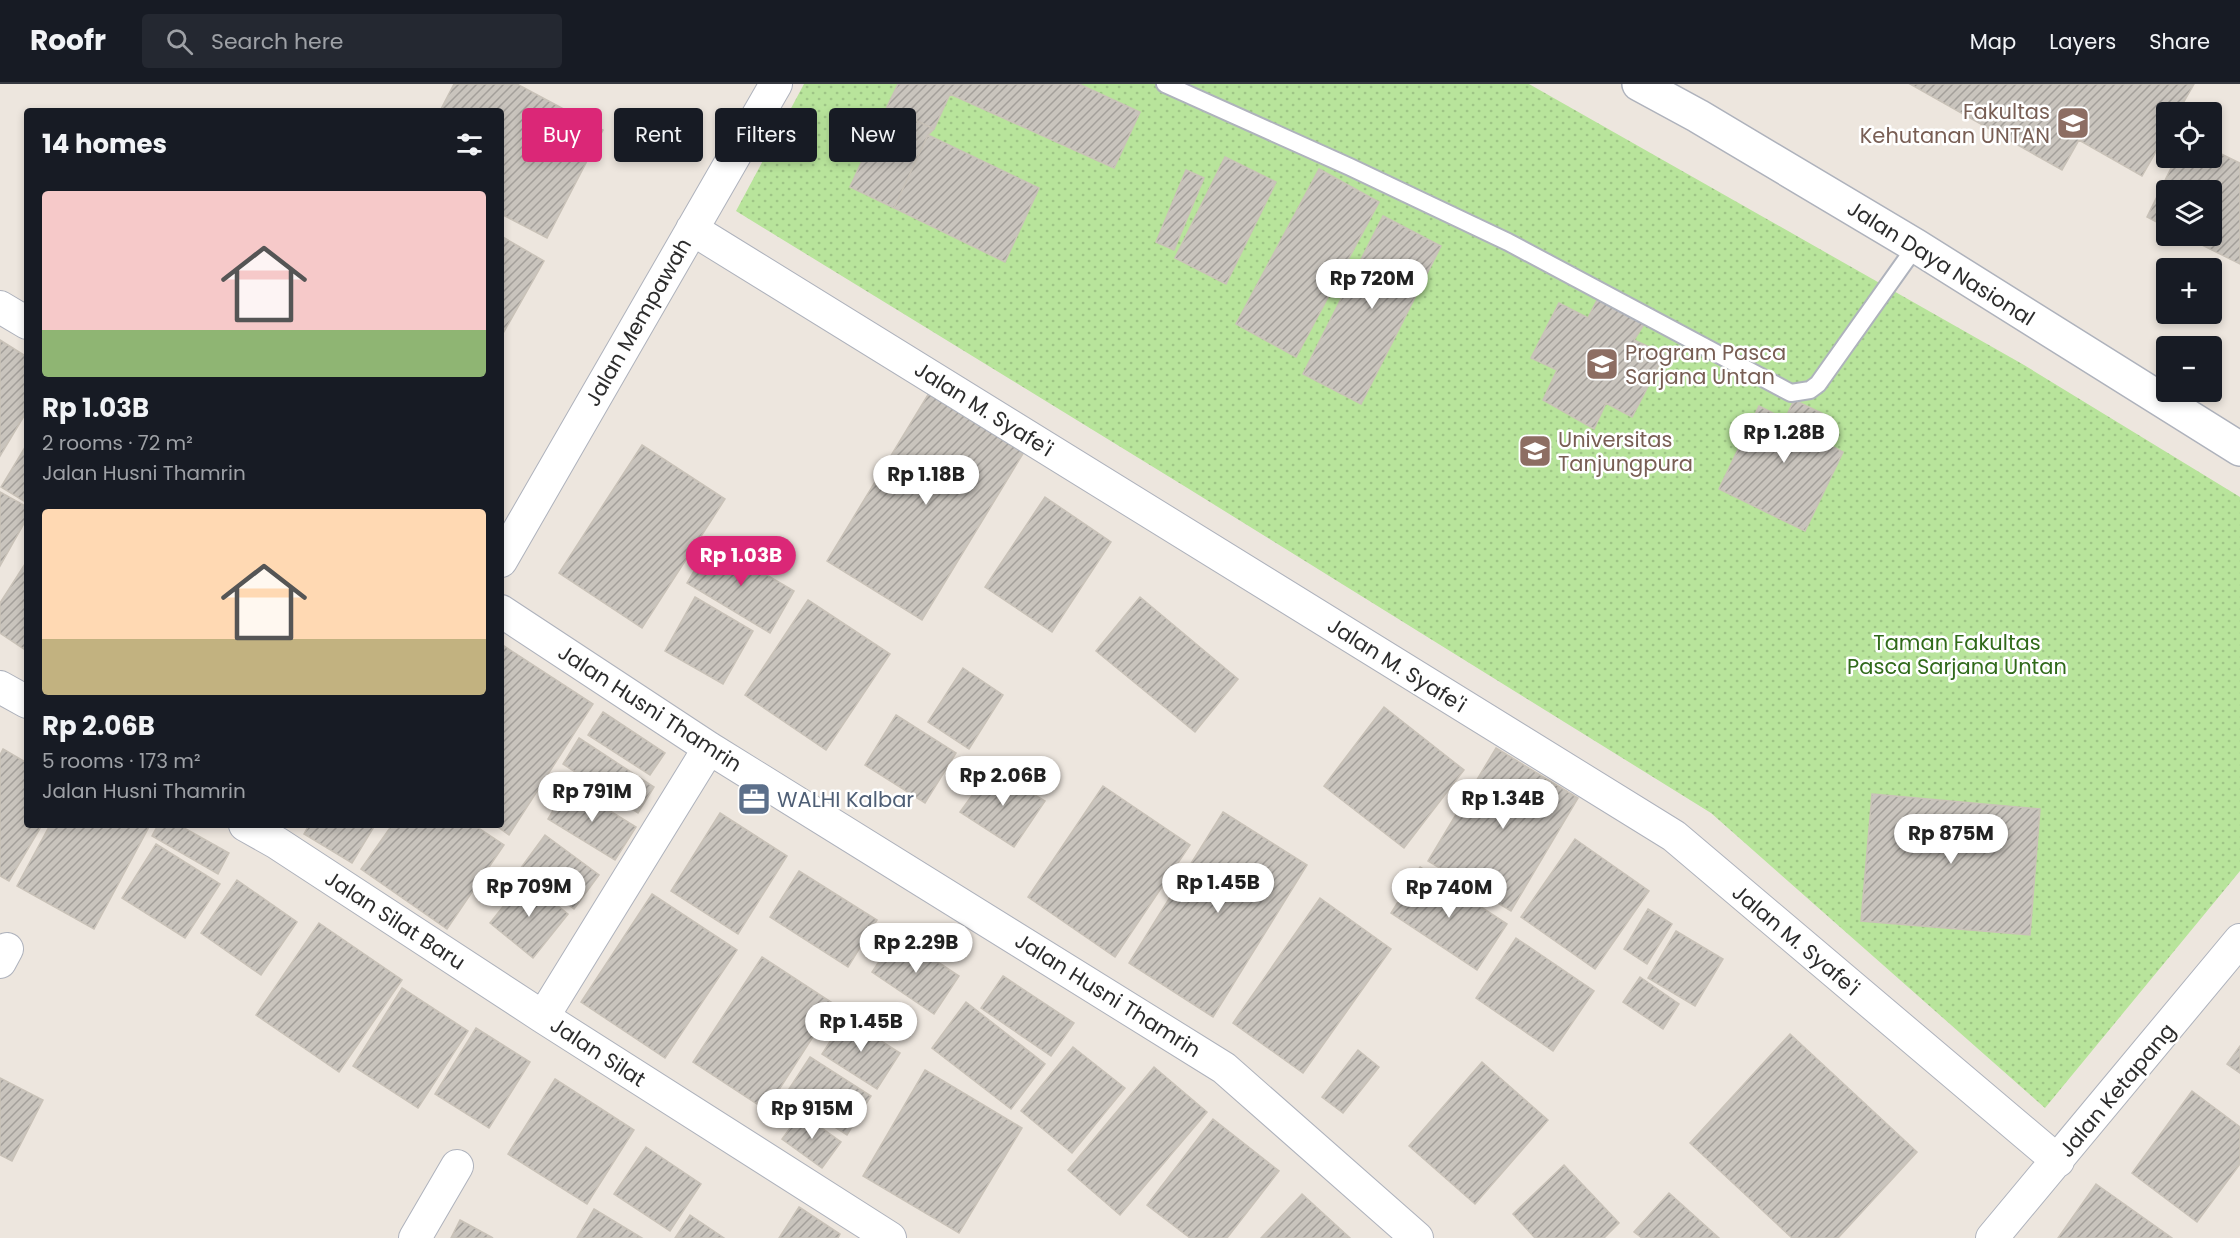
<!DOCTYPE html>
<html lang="en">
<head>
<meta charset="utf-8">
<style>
	body { margin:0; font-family:Poppins,sans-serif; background:#242831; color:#f1f3f6; height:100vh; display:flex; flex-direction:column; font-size:22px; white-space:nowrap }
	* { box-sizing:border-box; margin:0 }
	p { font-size:20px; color:#9ea1a6 }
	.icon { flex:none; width:33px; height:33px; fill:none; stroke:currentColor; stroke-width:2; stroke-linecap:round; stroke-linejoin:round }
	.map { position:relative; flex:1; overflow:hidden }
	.sheet { position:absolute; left:24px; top:24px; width:480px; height:720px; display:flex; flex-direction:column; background:#171b24; border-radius:6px; box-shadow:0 3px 9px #0003 }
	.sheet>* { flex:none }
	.guide { position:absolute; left:522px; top:24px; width:570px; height:54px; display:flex; gap:12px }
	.fabs { position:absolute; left:2156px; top:18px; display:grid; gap:12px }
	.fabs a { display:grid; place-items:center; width:66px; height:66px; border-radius:6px; background:#171b24; box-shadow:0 3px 9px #0003; font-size:30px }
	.price { position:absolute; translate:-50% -51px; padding:0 14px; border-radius:21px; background:#fff; color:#222; font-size:20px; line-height:39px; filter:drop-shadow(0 2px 3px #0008) }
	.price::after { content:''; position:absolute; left:50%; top:36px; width:18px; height:14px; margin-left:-9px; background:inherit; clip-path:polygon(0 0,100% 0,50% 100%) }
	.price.active { background:#db2777; color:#fff }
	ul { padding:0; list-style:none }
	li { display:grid; align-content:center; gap:12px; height:318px; padding:0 18px }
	li span { display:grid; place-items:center; height:186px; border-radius:6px; color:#555 }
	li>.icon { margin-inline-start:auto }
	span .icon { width:108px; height:108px; fill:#fffc; stroke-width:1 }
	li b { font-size:26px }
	h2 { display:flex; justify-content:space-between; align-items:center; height:72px; padding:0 18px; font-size:26px }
	.tag { padding:0 21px; border-radius:6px; background:#171b24; box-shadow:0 3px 9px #0003; font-size:21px; line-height:54px }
	.tag.active { background:#db2777; color:#fff }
	header { display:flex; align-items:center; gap:36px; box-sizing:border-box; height:84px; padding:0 30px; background:#171b24; border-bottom:2px solid #363941 }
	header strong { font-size:28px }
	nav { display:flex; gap:33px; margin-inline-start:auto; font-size:21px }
	.search { width:420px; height:54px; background:#242831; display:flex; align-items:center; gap:15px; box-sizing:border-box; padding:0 21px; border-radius:6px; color:#9ea1a6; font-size:22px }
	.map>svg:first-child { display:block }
</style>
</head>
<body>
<header>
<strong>Roofr</strong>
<div class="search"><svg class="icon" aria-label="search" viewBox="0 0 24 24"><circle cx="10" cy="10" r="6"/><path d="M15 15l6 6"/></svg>Search here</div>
<nav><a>Map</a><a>Layers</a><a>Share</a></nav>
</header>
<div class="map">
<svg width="2240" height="1154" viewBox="0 0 2240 1154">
	<defs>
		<pattern id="garden-dots" width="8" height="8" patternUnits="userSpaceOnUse" patternTransform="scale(1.5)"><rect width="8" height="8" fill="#b8e49b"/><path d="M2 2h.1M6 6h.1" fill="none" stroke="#9ec486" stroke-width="1.8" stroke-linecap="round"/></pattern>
		<pattern id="building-hatch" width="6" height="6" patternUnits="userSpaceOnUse" patternTransform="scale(1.5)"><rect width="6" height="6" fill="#c9c4bd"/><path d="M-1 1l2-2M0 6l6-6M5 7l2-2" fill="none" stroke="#a39f9a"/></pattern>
	</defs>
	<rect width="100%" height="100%" fill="#ede6de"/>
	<path fill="url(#garden-dots)" d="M804,0H1529L2024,281L2240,413V787L2045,1024L1711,729L1189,405L736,127Z"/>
	<path fill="url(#building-hatch)" stroke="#c9c2b8" stroke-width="1.5" d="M454,0H517L603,46L547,154L501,130V27H440Z
		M898,0H1079L1140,28L1114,84L950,10L934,45L887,23Z
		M1910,0H2194L2178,28H2166V50L2142,92L2079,56L2062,86Z
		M887,23L934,45L928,51L894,124L850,103Z
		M928,51L1039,104L1005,178L894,124Z
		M2211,65L2240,79V180L2184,152H2211V106H2166V143L2147,133L2176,74H2211Z
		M1225,73L1276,98L1226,200L1175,174Z
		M1319,85L1379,118L1296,273L1236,240Z
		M1186,86L1204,94L1174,166L1156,158Z
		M1383,132L1441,162L1361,320L1303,290Z
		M501,152L544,177L501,253Z
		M1601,208L1648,234L1634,256L1665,270L1632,333L1606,319L1594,345L1543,316L1557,286L1531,274L1559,219L1588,234Z
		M0,256L27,273V327L0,372Z
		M929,309L1024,368L922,536L827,477Z
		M1794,316L1832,334L1821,356L1843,368L1805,447L1719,405L1759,322L1785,335Z
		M27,360V419L1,403Z
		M642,361L725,415L642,544L559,489Z
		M0,408L27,423V434L0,482Z
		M1045,413L1111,458L1052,548L985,503Z
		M711,458L794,507L770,549L687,499Z
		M25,480L27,481V567L0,549V519Z
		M695,513L753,547L723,600L665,567Z
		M1140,513L1238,595L1195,648L1096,567Z
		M808,516L890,570L826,666L745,611Z
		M501,560L593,620L509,751L495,741H501Z
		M963,584L1003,611L969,665L928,638Z
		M1384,623L1464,686L1404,764L1324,702Z
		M603,628L665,669L650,691L588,651Z
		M896,631L956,669L925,719L865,681Z
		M579,654L654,703L638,729L563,680Z
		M1496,664L1578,714L1511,827L1428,777Z
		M3,665L27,679V741H42L9,797L0,792V671Z
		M991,685L1045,717L1014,763L960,728Z
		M568,701L636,743L615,776L548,735Z
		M1103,702L1190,761L1115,873L1028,813Z
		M1872,710L2040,725L2030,851L1861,837Z
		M1223,728L1307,781L1213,933L1129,879Z
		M720,729L787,772L738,850L671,807Z
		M50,741H150L94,845L17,802Z
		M158,741H179L229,769L218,790L152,752Z
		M309,741H375L352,779L304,750Z
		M392,741H474L504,761L447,845L361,785Z
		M545,751L599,791L574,825L520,785Z
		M1575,755L1649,807L1595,885L1521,833Z
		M156,760L220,800L185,854L122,814Z
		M1420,783L1507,840L1477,886L1391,829Z
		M799,787L877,836L848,883L770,833Z
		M525,795L568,830L533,874L490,839Z
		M237,796L297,838L261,891L201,849Z
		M652,810L737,866L665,974L581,918Z
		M1320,814L1391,865L1303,989L1233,939Z
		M1648,825L1672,840L1647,880L1624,865Z
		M319,839L402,896L339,988L256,931Z
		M1676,847L1723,875L1695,922L1648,894Z
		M897,851L959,892L934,930L872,888Z
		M1516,854L1594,907L1553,967L1476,914Z
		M762,873L834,920L766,1026L693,978Z
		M1003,892L1074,939L1051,972L981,924Z
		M1640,893L1679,920L1663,945L1623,918Z
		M402,904L468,947L418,1024L353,982Z
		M966,918L1045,980L1011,1025L932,964Z
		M845,934L900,969L877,1005L822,970Z
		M476,944L530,978L489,1044L435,1010Z
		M1790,950L1917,1068L1838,1154H1792L1690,1059Z
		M2240,962V989L2227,980Z
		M1073,963L1125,1004L1072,1069L1021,1027Z
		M1358,966L1379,983L1343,1029L1322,1013Z
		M810,973L871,1012L847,1051L785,1011Z
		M1482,978L1548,1036L1475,1120L1409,1062Z
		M1154,983L1207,1028L1120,1131L1068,1086Z
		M925,986L1022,1044L959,1149L863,1092Z
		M0,994L43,1016L12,1077L0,1071Z
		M555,995L634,1046L587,1120L508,1070Z
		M2192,1007L2240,1043V1080L2197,1138L2132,1089Z
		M801,1029L841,1058L822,1084L782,1055Z
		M1213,1035L1279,1087L1227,1154H1190L1147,1121Z
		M646,1063L701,1100L670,1147L614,1110Z
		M1564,1081L1619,1139L1604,1154H1535L1513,1130Z
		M2096,1100L2172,1154H2058Z
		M1669,1109L1719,1154H1642L1634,1148Z
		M1302,1110L1350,1154H1261Z
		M799,1123L840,1150L838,1154H779Z
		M594,1125L642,1154H577Z
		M690,1131L724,1154H675Z
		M460,1136L493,1154H451Z"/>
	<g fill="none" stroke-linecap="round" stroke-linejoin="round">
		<defs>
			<path id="lane" d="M1165,0L1350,83L1508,158L1791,309L1810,306L1818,300L1916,162"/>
			<path id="street" d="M692,145L1674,752L2058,1077
				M0,223L27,239
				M501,477L776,0
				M501,527L709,664L1224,984L1417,1154
				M0,603L27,618
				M245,741L277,759L543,933L890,1154
				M0,878L7,865
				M543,933L709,664
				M415,1154L457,1082
				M1992,1154L2240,856"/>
			<path id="secondary" d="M1639,0L1698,32L1916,162L2240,365"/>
		</defs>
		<use href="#lane" stroke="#aeb2bc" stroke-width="20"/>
		<use href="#street" stroke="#aeb2bc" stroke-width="34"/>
		<use href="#secondary" stroke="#aeb2bc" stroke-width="36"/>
		<use href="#lane" stroke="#fff" stroke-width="16"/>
		<use href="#street" stroke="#fff" stroke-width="32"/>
		<use href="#secondary" stroke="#fff" stroke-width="33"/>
	</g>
	<defs>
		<symbol id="university-square" viewBox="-11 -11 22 22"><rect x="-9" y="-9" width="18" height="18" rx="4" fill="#8d6e63" stroke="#fff"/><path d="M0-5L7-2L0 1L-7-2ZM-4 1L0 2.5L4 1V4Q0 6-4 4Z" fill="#fff"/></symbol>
		<symbol id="office-square" viewBox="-11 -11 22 22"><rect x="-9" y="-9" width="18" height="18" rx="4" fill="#5c6f8a" stroke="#fff"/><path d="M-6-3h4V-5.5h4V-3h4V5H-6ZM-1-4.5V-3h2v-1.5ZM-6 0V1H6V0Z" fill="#fff"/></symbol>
	</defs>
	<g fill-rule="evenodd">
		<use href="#university-square" x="2054" y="20" width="38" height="38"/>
		<use href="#university-square" x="1583" y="261" width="38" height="38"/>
		<use href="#university-square" x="1516" y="348" width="38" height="38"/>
		<use href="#office-square" x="735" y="696" width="38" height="38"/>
	</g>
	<g text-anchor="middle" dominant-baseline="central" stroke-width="5" stroke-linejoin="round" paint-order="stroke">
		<g font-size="21" fill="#785e54" stroke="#fff" text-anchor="start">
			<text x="2050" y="27" text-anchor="end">Fakultas<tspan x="2050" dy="24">Kehutanan UNTAN</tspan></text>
			<text x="1625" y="268">Program Pasca<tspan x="1625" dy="24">Sarjana Untan</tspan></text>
			<text x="1558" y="355">Universitas<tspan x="1558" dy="24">Tanjungpura</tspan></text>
		</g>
		<g font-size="21" fill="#2c2c2c" stroke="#fff">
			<text transform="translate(1941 179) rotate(32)">Jalan Daya Nasional</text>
			<text transform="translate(638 238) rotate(-60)">Jalan Mempawah</text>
			<text transform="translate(984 325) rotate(32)">Jalan M. Syafe'i</text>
			<text transform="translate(1397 581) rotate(32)">Jalan M. Syafe'i</text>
			<text transform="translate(650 624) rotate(33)">Jalan Husni Thamrin</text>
			<text transform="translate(395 836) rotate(33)">Jalan Silat Baru</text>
			<text transform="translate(1796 856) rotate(40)">Jalan M. Syafe'i</text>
			<text transform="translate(1108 911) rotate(32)">Jalan Husni Thamrin</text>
			<text transform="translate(598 968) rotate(33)">Jalan Silat</text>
			<text transform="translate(2117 1006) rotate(-50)">Jalan Ketapang</text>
		</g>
		<g font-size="21" fill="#306a1a" stroke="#fff">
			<text x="1957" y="558">Taman Fakultas<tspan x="1957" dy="24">Pasca Sarjana Untan</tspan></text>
		</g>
		<g font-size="21" fill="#4e5e75" stroke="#fff" text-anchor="start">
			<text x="777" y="715">WALHI Kalbar</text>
		</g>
	</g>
</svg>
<div class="fabs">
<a><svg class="icon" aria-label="locate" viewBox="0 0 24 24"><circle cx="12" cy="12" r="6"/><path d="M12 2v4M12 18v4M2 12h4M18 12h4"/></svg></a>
<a><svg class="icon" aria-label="layers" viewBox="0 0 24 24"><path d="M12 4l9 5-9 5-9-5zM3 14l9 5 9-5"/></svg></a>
<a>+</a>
<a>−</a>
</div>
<b class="price" style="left:1372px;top:226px">Rp 720M</b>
<b class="price" style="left:1784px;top:380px">Rp 1.28B</b>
<b class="price" style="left:926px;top:422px">Rp 1.18B</b>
<b class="price active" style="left:741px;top:503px">Rp 1.03B</b>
<b class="price" style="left:1003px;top:723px">Rp 2.06B</b>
<b class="price" style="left:592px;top:739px">Rp 791M</b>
<b class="price" style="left:1503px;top:746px">Rp 1.34B</b>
<b class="price" style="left:1951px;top:781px">Rp 875M</b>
<b class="price" style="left:1218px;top:830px">Rp 1.45B</b>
<b class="price" style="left:529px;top:834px">Rp 709M</b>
<b class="price" style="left:1449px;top:835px">Rp 740M</b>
<b class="price" style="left:916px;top:890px">Rp 2.29B</b>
<b class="price" style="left:861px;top:969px">Rp 1.45B</b>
<b class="price" style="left:812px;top:1056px">Rp 915M</b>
<div class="guide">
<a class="tag active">Buy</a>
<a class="tag">Rent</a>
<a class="tag">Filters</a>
<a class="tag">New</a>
</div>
<section class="sheet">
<h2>14 homes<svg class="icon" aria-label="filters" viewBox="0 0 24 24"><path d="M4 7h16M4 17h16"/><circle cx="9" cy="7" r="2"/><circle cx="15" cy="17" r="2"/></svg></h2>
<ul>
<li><span style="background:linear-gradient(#f6c9c9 75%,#8fb573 0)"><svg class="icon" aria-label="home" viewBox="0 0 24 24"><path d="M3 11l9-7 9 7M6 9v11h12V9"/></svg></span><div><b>Rp 1.03B</b><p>2 rooms · 72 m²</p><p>Jalan Husni Thamrin</p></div></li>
<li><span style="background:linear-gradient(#ffd9b3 70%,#c2b280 0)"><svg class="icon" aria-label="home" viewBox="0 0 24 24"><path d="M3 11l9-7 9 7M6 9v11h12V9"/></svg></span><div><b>Rp 2.06B</b><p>5 rooms · 173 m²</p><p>Jalan Husni Thamrin</p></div></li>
</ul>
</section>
</div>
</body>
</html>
